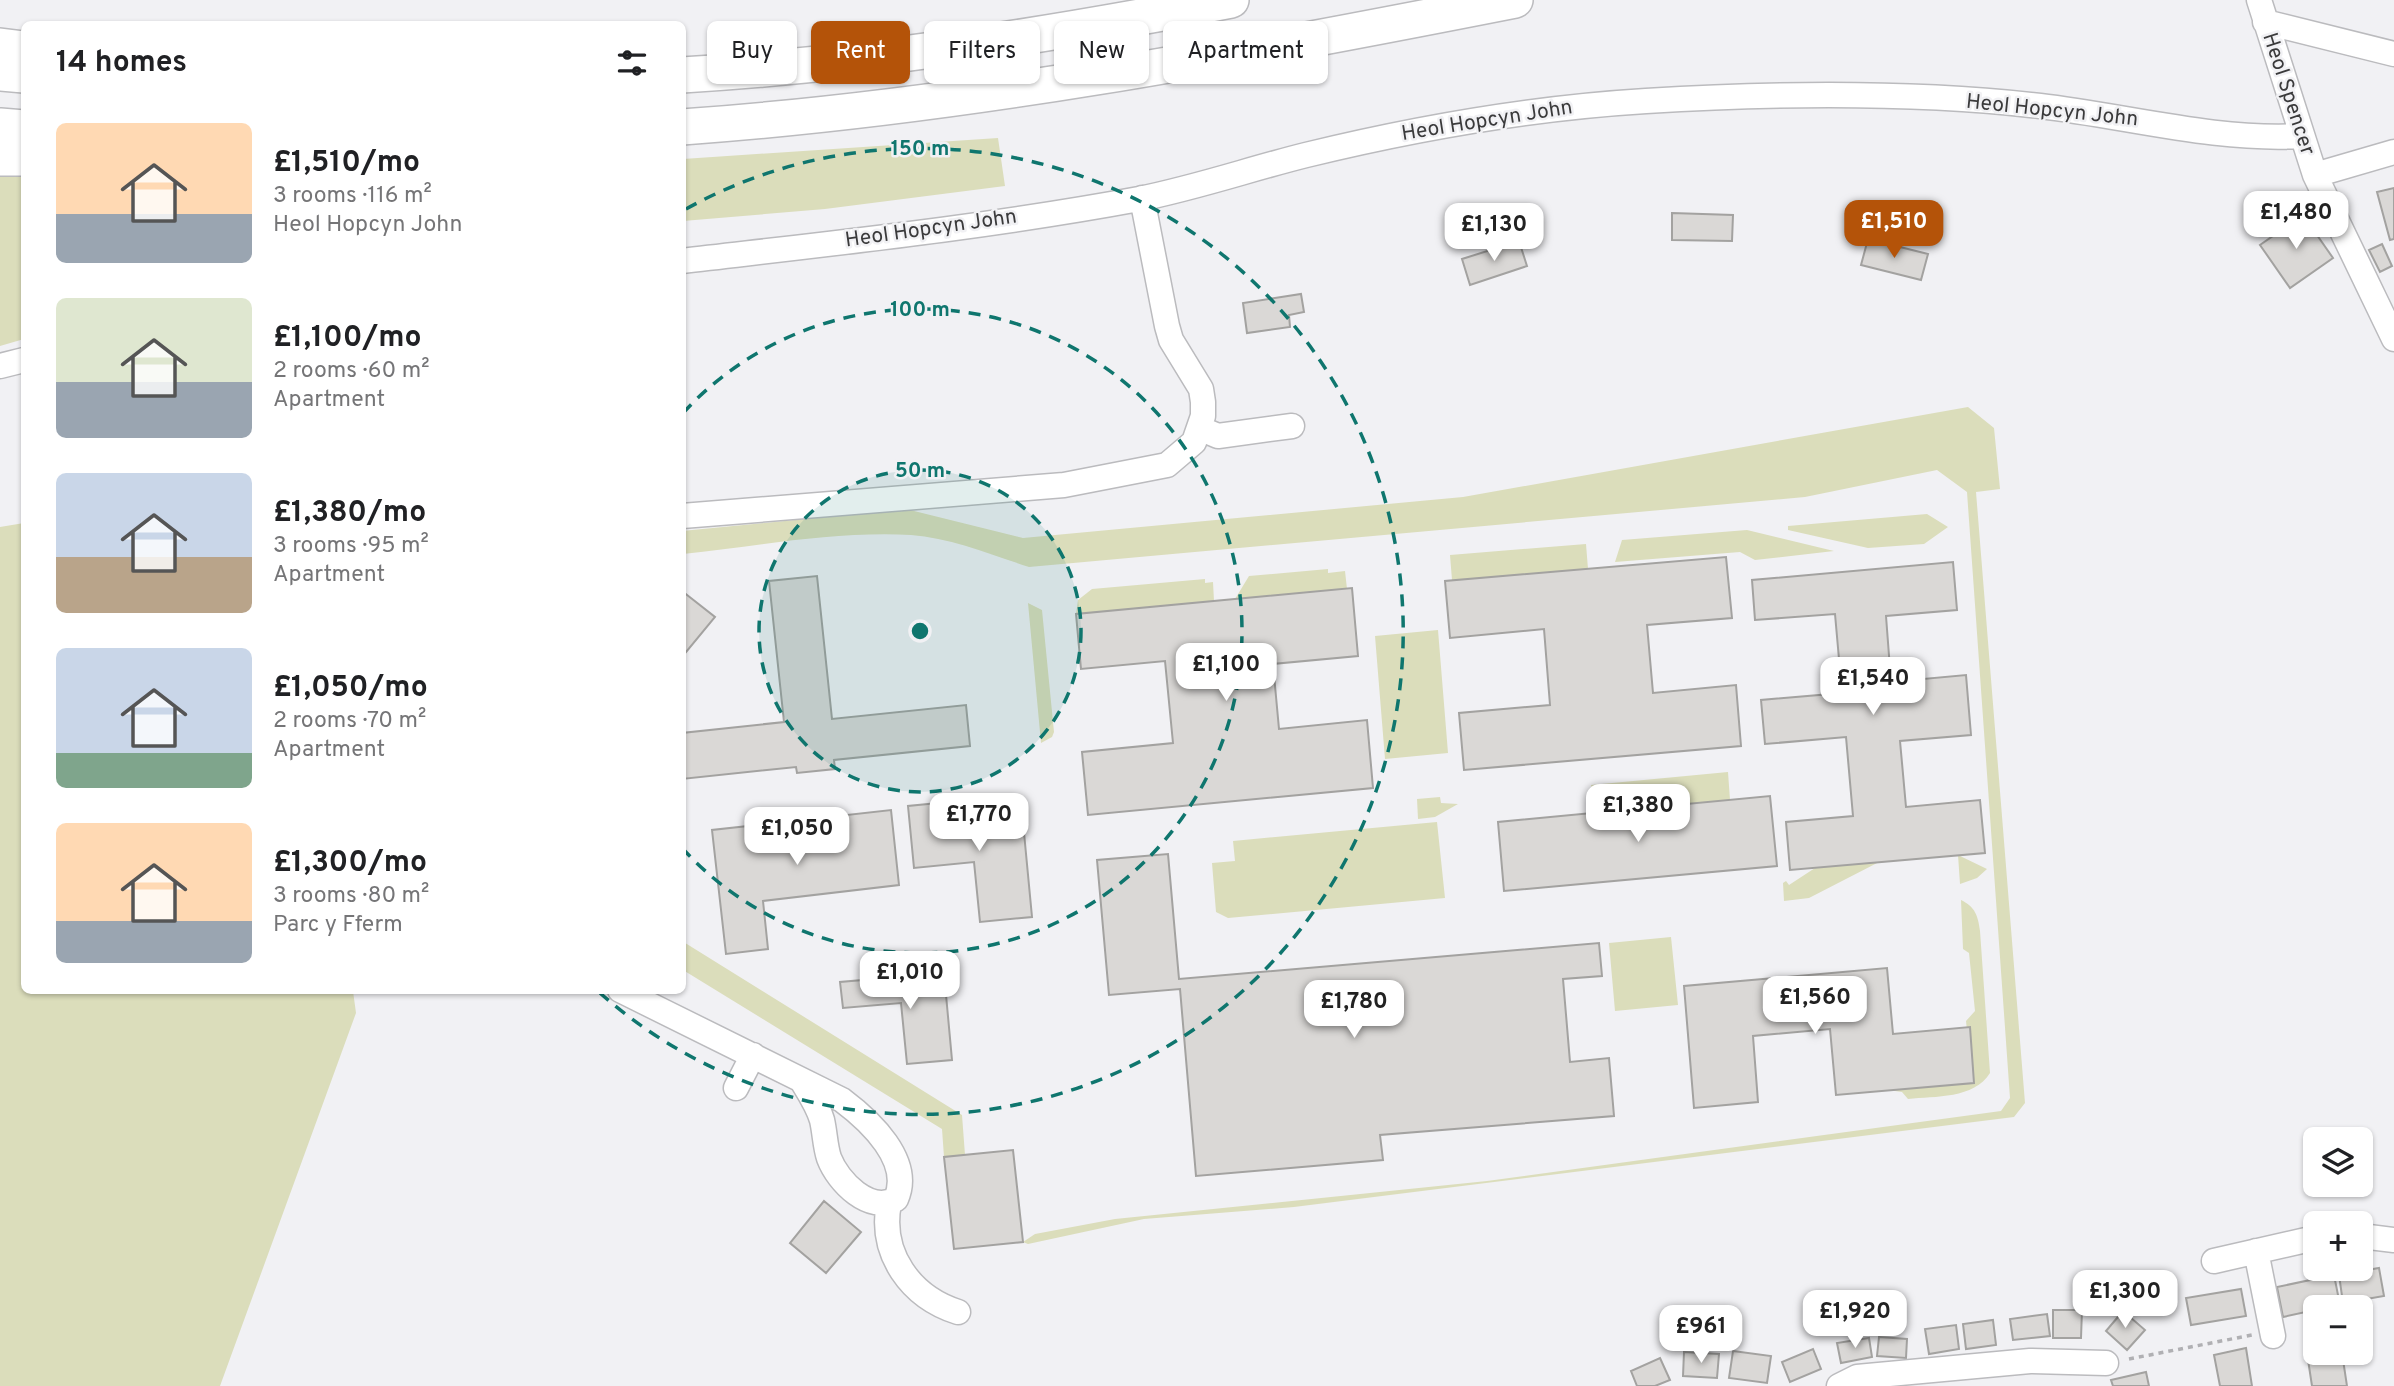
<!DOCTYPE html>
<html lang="en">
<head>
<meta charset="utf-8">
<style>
	body { margin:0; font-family:Overpass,sans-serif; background:#f6f6f6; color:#202124; height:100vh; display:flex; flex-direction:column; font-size:26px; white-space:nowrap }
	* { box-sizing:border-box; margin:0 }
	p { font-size:23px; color:#757577 }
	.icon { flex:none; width:38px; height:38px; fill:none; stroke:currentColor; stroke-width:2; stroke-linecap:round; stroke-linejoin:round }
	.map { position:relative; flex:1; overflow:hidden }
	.side { position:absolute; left:21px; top:21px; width:665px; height:973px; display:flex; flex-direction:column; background:#fff; border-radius:10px; box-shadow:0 2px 5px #0004 }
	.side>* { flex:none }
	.top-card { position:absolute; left:707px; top:21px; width:665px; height:63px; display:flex; gap:14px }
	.fabs { position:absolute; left:2303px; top:1127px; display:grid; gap:14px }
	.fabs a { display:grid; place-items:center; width:70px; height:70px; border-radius:10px; background:#fff; box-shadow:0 2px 5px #0004; font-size:35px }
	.price { position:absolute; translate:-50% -60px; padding:0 16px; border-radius:14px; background:#fff; color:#222; font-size:23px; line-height:46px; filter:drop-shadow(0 2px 4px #0008) }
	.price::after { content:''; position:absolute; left:50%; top:42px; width:21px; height:16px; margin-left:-10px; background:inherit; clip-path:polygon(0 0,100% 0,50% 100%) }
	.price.on { background:#b45309; color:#fff }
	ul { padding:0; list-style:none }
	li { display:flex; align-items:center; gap:21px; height:175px; padding:0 35px }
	li span { display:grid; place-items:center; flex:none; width:196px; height:140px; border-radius:10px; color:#555 }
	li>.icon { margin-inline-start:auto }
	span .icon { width:84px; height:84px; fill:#fffc; stroke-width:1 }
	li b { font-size:30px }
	h2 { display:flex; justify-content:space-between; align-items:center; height:84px; padding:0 35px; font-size:30px }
	.pill { padding:0 24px; border-radius:10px; background:#fff; box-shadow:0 2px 5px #0004; font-size:24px; line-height:63px }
	.pill.on { background:#b45309; color:#fff }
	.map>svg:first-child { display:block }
</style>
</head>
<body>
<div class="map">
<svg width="2394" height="1386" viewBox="0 0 2394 1386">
	<rect width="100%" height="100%" fill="#f1f1f4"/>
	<path fill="#dbddbb" d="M998,138L1005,186L825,209L683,221V159Z
		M0,177H24V339L0,346Z
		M1968,407L1994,428L2000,489L1976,492L2025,1103L2014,1117L1294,1207L1144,1219L1028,1244L1023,1242L1035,1234L1115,1219L1487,1181L2001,1111L2010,1098L1967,492L1937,470L1805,497L1029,567C992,555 951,538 911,535C835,531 757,546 683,554L682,531L906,509L1023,538L1463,497Z
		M1927,514L1948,527L1924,544L1868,548L1788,530V526Z
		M24,523V990L353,991L356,1013L220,1386H0V527Z
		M1747,530L1834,551L1755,560L1740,552L1615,562L1622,540Z
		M1586,544L1588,569L1452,580L1450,555Z
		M1328,569V573L1345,571L1347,589L1235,599L1249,576Z
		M1205,579V583L1213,582L1214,601L1076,614L1078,600L1092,589Z
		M1028,603L1042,610L1054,732L1052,737L1041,743Z
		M1438,630L1448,753L1385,759L1375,636Z
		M1728,772L1730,800L1594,813L1591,785Z
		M1440,797L1441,803L1458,804L1435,817L1418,819L1417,799Z
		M1437,822L1445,898L1228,918L1216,912L1212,863L1235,861L1233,841Z
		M1958,855L1987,869L1977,878L1960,884Z
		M1879,862L1809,898L1784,901L1783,883L1786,881L1789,885L1815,868Z
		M1961,900C1975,907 1978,915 1980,931L1990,1073C1974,1099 1935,1096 1908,1099L1902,1092L1867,1087L1972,1077L1966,1021L1975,1011L1969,953L1963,949Z
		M1671,937L1678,1005L1615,1011L1609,943Z
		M682,941L962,1115L965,1155L944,1157L942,1129L683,970Z"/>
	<path fill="#dad8d6" stroke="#a3a2a0" stroke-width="2" d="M2394,188V239L2390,240L2377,192Z
		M1672,213L1733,215L1732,241L1672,240Z
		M2303,215L2333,258L2290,288L2260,245Z
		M1868,239L1928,254L1921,280L1861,265Z
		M1519,241L1527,266L1470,285L1462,259Z
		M2382,244L2392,266L2380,272L2369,250Z
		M1301,294L1304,312L1289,315L1290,327L1247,333L1243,303Z
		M1726,557L1732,618L1647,625L1653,693L1736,685L1741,746L1464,770L1459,713L1550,705L1544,629L1450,638L1445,581Z
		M1953,562L1957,610L1886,616L1891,682L1966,675L1971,735L1900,741L1906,807L1980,800L1985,853L1790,870L1786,822L1853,816L1846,737L1765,744L1761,700L1842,693L1835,614L1755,620L1752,580Z
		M817,576L832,719L966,705L970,746L834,760L835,769L797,773L796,767L682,779V733L784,722L769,581Z
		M1352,588L1358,656L1273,664L1279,729L1367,720L1373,788L1088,815L1082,752L1173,743L1165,661L1081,669L1076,614Z
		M682,591L715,617L682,657Z
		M1770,796L1777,866L1504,891L1498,822Z
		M1021,801L1032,917L980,922L974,862L914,868L908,806L948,802L951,832L968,830L966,807Z
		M891,810L899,885L763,901L768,949L726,954L712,830Z
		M1168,854L1179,979L1599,943L1602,976L1563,979L1570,1062L1609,1058L1614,1116L1380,1135L1383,1160L1196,1176L1180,989L1109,995L1097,860Z
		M1887,968L1893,1034L1970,1027L1974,1083L1836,1095L1830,1029L1753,1036L1758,1102L1694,1108L1684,986Z
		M944,973L952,1060L907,1064L901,1003L843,1008L840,982Z
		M1013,1150L1023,1242L954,1249L944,1157Z
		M824,1201L861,1232L826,1273L790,1243Z
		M2379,1268L2384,1296L2343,1303L2339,1275Z
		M2334,1275L2340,1305L2315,1307V1310L2283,1317L2277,1287Z
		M2241,1289L2246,1316L2191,1325L2186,1298Z
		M2053,1310H2082L2081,1338H2053Z
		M2123,1311L2145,1330L2127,1350L2106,1331Z
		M2047,1314L2050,1336L2013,1340L2010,1319Z
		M1993,1320L1996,1345L1966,1349L1963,1324Z
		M1956,1325L1959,1349L1929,1354L1925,1329Z
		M1879,1337L1907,1339L1906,1358L1877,1356Z
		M1869,1338L1872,1357L1841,1363L1837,1343Z
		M2315,1338V1353H2342L2347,1386H2312L2305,1340Z
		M2246,1348L2252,1386H2220L2214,1355Z
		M1813,1349L1821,1369L1790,1382L1782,1362Z
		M1733,1351L1771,1356L1767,1383L1729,1378Z
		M1684,1352L1719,1354L1717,1378L1683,1376Z
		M1660,1358L1670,1380L1655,1386H1637L1631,1371Z
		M2146,1372L2149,1386H2113L2111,1380Z"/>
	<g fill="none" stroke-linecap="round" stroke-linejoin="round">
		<defs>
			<path id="minor" d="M2259,0L2315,175L2394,339
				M2265,22L2394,54
				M2315,175L2394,152
				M682,261C835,243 988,227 1139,199C1195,188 1250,169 1306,155C1417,128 1531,108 1646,101C1777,93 1910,91 2040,106C2126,116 2215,141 2301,136
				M0,366L24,360
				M1199,428L1218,436L1292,426
				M682,516L1064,485L1167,465L1194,442L1203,416V402L1201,389L1171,340L1167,326L1142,198
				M620,990L842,1100C870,1121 913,1161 896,1199C870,1214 838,1182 829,1158C825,1146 825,1133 822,1120C818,1106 810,1094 802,1081
				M736,1088L753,1055
				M889,1203C879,1254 911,1297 958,1312
				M2361,1236L2394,1240
				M2256,1251L2273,1336
				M2214,1261L2315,1238
				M1839,1386L1857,1377L2030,1361L2106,1363"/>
			<path id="highway" d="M0,46L24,49
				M0,73L24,75
				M682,75C867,64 1050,35 1231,0
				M0,126L24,128
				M682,127C963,107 1240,54 1515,0
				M0,158H24"/>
		</defs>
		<use href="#minor" stroke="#bbbbbe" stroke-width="27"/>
		<use href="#highway" stroke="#bbbbbe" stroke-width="38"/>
		<path stroke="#b0b0b3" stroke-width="3.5" stroke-dasharray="5 5" stroke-linecap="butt" d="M2129,1359L2252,1335"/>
		<use href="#minor" stroke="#fff" stroke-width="24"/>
		<use href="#highway" stroke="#fff" stroke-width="35"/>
	</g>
	<circle cx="920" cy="631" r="161" fill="#0f766e" fill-opacity=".12"/>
	<g fill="none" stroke="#0f766e" stroke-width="3.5" stroke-dasharray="12 9">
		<circle cx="920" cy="631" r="161"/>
		<path d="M683 413A322 322 0 1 1 683 849"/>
		<path d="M686 209A483 483 0 1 1 600 993"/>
	</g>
	<g text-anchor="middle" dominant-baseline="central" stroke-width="5" stroke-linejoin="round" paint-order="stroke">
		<g font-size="21" fill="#3a3a3b" stroke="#f1f1f4">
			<text transform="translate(2288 94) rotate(72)">Heol Spencer</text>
			<text transform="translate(2052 111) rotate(6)">Heol Hopcyn John</text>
			<text transform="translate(1487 121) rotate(-9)">Heol Hopcyn John</text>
			<text transform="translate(931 229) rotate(-8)">Heol Hopcyn John</text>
		</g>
	</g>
	<circle cx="920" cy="631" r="10" fill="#0f766e" stroke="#f1f1f4" stroke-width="3.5"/>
	<g font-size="21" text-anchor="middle" font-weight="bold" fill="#0f766e" stroke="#f1f1f4" stroke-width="5" stroke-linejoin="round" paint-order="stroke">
		<text x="920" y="155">150 m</text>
		<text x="920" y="316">100 m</text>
		<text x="920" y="477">50 m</text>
	</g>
</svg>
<div class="fabs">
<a><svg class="icon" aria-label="layers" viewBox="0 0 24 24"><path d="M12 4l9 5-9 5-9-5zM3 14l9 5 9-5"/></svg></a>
<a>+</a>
<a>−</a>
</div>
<b class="price" style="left:2296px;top:251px">£1,480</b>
<b class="price on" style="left:1894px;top:260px">£1,510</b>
<b class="price" style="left:1494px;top:263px">£1,130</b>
<b class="price" style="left:1226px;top:703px">£1,100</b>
<b class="price" style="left:1873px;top:717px">£1,540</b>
<b class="price" style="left:1638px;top:844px">£1,380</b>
<b class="price" style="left:979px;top:853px">£1,770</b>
<b class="price" style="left:797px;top:867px">£1,050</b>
<b class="price" style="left:910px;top:1011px">£1,010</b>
<b class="price" style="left:1815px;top:1036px">£1,560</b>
<b class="price" style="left:1354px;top:1040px">£1,780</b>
<b class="price" style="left:2125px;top:1330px">£1,300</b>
<b class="price" style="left:1855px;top:1350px">£1,920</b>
<b class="price" style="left:1701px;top:1365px">£961</b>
<div class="top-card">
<a class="pill">Buy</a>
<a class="pill on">Rent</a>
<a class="pill">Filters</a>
<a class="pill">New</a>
<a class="pill">Apartment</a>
</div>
<section class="side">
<h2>14 homes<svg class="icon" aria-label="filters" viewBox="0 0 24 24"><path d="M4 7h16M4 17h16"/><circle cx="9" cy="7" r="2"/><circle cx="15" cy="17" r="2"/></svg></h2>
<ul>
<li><span style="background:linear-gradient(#ffd9b3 65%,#9aa5b1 0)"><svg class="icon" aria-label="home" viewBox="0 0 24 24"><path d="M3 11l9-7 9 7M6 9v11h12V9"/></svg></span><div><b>£1,510/mo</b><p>3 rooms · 116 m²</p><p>Heol Hopcyn John</p></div></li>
<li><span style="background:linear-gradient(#dfe7d0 60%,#9aa5b1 0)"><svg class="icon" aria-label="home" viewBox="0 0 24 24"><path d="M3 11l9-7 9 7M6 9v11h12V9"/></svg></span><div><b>£1,100/mo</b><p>2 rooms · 60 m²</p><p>Apartment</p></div></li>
<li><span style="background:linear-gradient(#c9d6e8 60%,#b9a48a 0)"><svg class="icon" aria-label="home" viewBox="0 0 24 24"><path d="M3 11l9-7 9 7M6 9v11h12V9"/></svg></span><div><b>£1,380/mo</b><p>3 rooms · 95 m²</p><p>Apartment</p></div></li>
<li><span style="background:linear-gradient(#c9d6e8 75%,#7fa58c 0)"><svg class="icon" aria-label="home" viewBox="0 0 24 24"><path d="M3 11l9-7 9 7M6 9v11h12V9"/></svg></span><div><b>£1,050/mo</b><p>2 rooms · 70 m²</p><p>Apartment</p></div></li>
<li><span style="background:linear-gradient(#ffd9b3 70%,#9aa5b1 0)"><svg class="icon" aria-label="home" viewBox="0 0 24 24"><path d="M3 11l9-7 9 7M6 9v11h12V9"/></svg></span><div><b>£1,300/mo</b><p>3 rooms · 80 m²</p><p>Parc y Fferm</p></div></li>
</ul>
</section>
</div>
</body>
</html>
